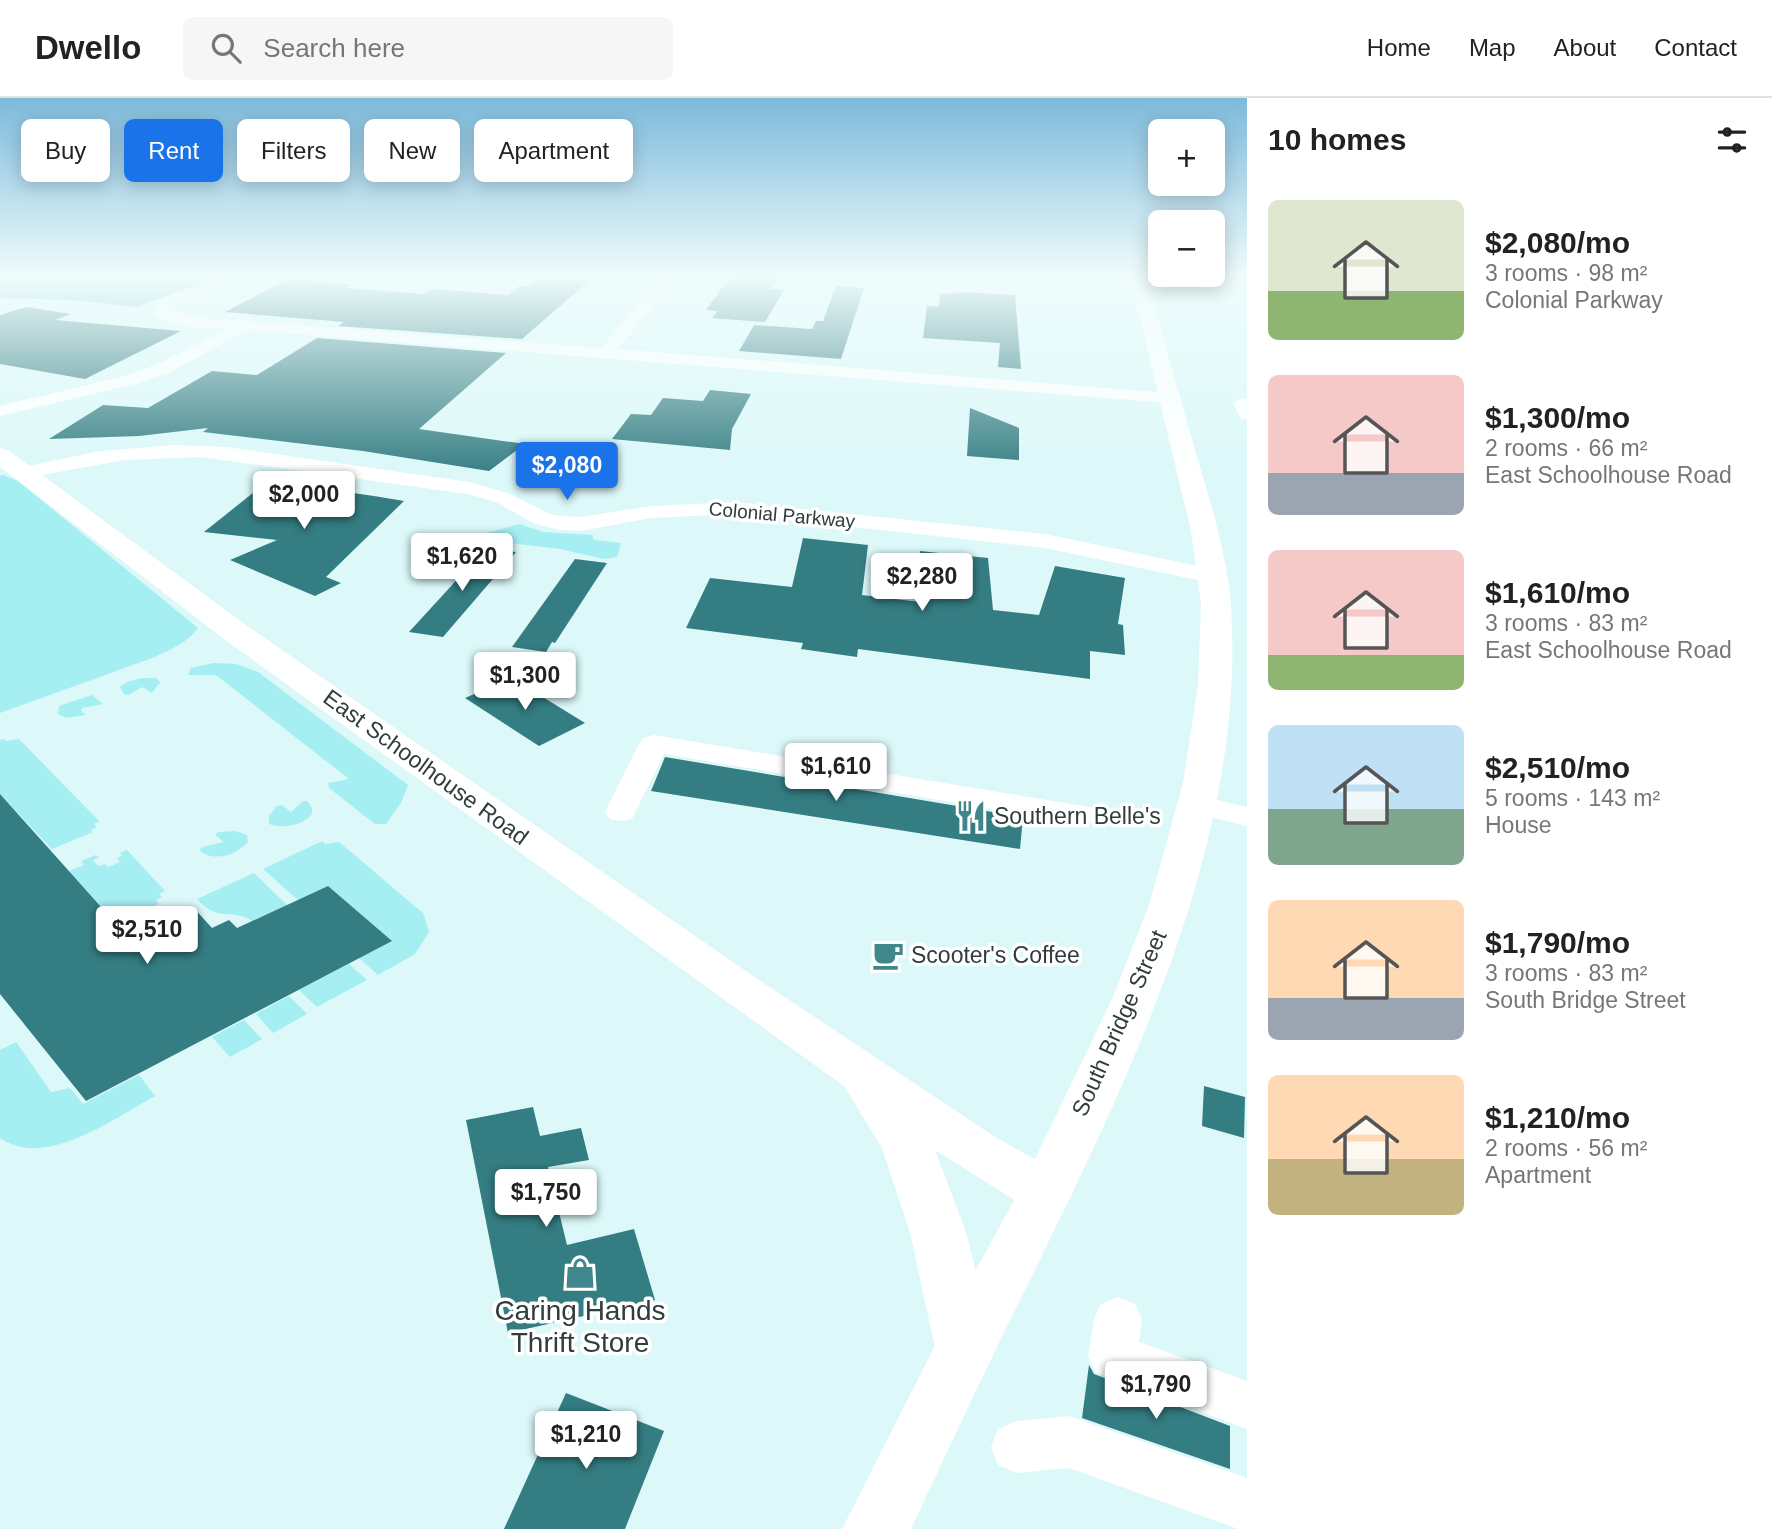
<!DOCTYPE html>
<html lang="en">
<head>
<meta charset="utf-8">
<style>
	body { margin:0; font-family:Helvetica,sans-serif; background:#f6f6f6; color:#222; height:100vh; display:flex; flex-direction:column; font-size:26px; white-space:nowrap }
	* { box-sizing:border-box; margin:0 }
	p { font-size:23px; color:#767676 }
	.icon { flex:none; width:38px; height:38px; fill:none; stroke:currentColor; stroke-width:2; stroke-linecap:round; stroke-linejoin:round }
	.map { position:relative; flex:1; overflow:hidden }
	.side { display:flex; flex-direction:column; background:#fff; width:525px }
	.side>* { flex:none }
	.banner { position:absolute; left:21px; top:21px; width:665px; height:63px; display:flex; gap:14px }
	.buttons { position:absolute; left:1148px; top:21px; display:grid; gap:14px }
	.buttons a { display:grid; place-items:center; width:77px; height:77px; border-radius:10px; background:#fff; box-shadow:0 4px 18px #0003; font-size:35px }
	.price { position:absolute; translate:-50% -60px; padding:0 16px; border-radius:7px; background:#fff; color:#222; font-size:23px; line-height:46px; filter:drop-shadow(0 2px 4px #0008) }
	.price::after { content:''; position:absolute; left:50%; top:42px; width:21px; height:16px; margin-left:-10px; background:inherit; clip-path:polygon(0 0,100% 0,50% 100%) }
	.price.active { background:#1a73e8; color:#fff }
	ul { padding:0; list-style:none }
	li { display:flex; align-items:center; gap:21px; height:175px; padding:0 21px }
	li span { display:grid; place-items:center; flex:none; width:196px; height:140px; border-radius:10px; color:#555 }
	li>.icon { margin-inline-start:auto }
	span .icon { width:84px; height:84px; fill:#fffc; stroke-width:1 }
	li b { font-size:30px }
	h2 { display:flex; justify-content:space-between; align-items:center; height:84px; padding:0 21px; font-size:30px }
	.pill { padding:0 24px; border-radius:10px; background:#fff; box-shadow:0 4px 18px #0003; font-size:24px; line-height:63px }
	.pill.active { background:#1a73e8; color:#fff }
	header { display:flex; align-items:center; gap:42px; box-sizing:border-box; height:98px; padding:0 35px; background:#fff; border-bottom:2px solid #e0e0e0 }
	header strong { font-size:33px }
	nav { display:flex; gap:38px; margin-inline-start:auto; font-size:24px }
	.search { width:490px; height:63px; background:#f6f6f6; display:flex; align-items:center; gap:18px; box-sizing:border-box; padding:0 24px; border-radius:10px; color:#767676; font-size:26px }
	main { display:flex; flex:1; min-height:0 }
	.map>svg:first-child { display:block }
</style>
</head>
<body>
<header>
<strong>Dwello</strong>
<div class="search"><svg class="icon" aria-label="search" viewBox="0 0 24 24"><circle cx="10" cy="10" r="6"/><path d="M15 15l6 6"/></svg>Search here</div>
<nav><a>Home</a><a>Map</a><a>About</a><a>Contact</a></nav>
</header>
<main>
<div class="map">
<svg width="1247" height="1431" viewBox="0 0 1247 1431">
	<rect width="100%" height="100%" fill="#dcf8f9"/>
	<path fill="#a5eef2" d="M3,377L18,383L198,530C187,545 171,551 155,559L0,615V378Z
		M519,426L544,434L592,437L594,442L621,445L617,459L604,461L560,451L494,443L484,446L473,439Z
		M213,565L236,566L258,574L408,687L401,705L386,726H375L329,690L328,685L349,681L216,577H188L191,570Z
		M142,580H156L160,584L152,595L142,589L128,597L124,596L120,589L127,584Z
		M92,597L103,606L82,610L81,613L86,617L66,620L58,616L59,608Z
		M4,641L6,643L19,641L100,724L94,726L97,729L91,732L93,734L52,751L0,696V642Z
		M303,703H307L312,710V716C302,728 284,731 269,726V718L277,708L282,707L291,714Z
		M218,734L236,733L247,737L248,744C236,757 214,765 199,752L202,749L224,744L215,737Z
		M322,743L325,746L339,744L423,815L429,834L415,856L378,877L359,860L391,843L328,788L298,802L263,771Z
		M127,752L165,793L159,796L162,799L156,802L158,806L152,809L171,829L134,846L69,773L84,767L81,763L96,757L99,760L93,762L98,768L105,766L108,769L120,764L117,760L122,758L120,755Z
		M254,775L287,807L252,823C232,809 219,826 197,801Z
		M349,866L367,882L317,909L299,892Z
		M289,898L307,916L273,935L256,916Z
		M244,922L262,941L230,959L212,939Z
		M16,944L51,994L70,990L83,1006L139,977L155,998C114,1020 45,1072 0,1040V952Z"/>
	<path fill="#71b9bd" d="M0,179H218L136,209L73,202L0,200Z"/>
	<path fill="#347d82" d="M538,179L590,182L522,241L338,228L344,224L225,214L288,181L352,186L346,190L423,196L432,191L508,197L519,188H527Z
		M730,179H778L770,191L784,192L765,224L712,220L718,213L706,212Z
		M836,188L864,190L841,261L739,253L754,227L812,231L816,223H823Z
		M966,194L1015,197L1021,271L998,269L1000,245L923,240L927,208L939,209L940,196Z
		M26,209L71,216L55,222L181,233L85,281L0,266V217Z
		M317,240L506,255L419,331L525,346L489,373L363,353L203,334L208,330L139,338L49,341L103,307L148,310L212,273L257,277Z
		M710,292L751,296L732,331L730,352L612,341L631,316L651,317L663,300L703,303Z
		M970,310L1019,330V362L967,358Z
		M268,383L374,398L404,403L326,479L341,485L315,498L230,462L277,442L204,434Z
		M803,440L868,447L862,497L920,504V453L988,460L993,512L1039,517L1055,468L1125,480L1118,526L1123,527L1125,557L1090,553V581L858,551L857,559L801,551L803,545L686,530L710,480L792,489Z
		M485,451L516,454L443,539L409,534Z
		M575,461L607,465L555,545L552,544L546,554L512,549Z
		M512,580L585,625L539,648L465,600Z
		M665,659L1023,719L1020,751L651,693Z
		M0,696L127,838L192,808L212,830L229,822L237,830L328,788L392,843L86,1003L0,896Z
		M1204,988L1245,999L1244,1040L1202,1028Z
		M533,1009L540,1038L581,1030L589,1062L548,1069L567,1147L634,1131L655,1202L508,1235L466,1022Z
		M1089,1267L1094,1276L1230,1328V1371L1082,1320Z
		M566,1295L664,1333L625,1431H504Z"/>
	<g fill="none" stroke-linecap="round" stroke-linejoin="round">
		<path fill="#fff" fill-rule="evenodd" d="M225,179H245L176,206L168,212L202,220L601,250L664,179H678L617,251L1169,295L1178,300L1169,305L248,232L170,274L135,286L0,318V308L124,278L158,266L227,231C204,230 170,231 153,214C161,195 206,186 225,179Z
			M1139,180L1247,186V194L1134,187L1132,184Z
			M1242,300L1247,301V322L1241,321L1233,305Z
			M175,347L227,349L469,384L510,396L550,416L561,418L581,419L651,408L735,404L1045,436L1212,471L1220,473L1224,478L1220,483L1212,485L1045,450L735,416L651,420L581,433L561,432L535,426L496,404L467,396L201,359L125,362L25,380L18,378L15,374L18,370L100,353Z
			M654,637L1083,708L1094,710L1099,717L1094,724L1083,726L664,656L632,721L621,723L610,721L605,714L639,646L644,640Z
			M1197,697L1247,709V728L1186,713L1181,706L1186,699Z
			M1118,1199L1135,1206L1142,1221L1139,1244L1247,1283V1331L1095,1274L1088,1258L1094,1221L1101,1206Z
			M1069,1318L1247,1380V1431H1238L1069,1370L1017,1375L998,1367L991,1349L998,1331L1017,1323Z"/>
		<path fill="#fff" fill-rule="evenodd" d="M0,350L8,352L246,527L750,876L995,1039L1065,1078L1073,1094L1065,1110L1046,1116L1027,1110L935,1052L966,1134L995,1250L986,1270L965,1278L944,1270L935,1250L910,1134L882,1050L844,988L224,541L0,369Z"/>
		<path fill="#fff" fill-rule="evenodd" d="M1130,179H1146C1163,239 1180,299 1197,359C1211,407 1227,457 1231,508C1247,744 1127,984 1026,1190C986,1270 949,1350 911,1431H842L944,1230L1024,1084L1113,899L1149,807L1183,685L1198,587L1201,507L1191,433Z"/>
	</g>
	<linearGradient id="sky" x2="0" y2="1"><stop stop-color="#7cbadb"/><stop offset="0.47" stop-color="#effcfc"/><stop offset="1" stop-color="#effcfc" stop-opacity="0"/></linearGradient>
	<rect width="1247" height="379" fill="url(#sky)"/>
	<defs>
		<symbol id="restaurant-bare" viewBox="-9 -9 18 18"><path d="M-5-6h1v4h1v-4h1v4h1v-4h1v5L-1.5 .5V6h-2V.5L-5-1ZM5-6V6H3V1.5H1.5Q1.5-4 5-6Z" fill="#3f878c" stroke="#fff" stroke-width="2.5" paint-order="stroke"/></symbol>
		<symbol id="cafe-bare" viewBox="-9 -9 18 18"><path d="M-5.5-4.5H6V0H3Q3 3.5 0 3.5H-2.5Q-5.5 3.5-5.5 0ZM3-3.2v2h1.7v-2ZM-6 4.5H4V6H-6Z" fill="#3f878c" stroke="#fff" stroke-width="2.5" paint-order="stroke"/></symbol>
		<symbol id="shop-bare" viewBox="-9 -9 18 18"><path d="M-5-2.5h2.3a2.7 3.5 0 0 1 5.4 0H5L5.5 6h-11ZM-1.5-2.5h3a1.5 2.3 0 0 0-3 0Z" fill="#3f878c" stroke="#fff" stroke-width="2.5" paint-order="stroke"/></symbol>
	</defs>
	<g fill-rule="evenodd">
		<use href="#restaurant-bare" x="949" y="696" width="44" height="44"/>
		<use href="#cafe-bare" x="866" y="835" width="44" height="44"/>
		<use href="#shop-bare" x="558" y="1153" width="44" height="44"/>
	</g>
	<g text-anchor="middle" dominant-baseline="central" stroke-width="7" stroke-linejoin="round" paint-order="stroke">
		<g font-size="19" fill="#313c3d" stroke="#fff">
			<text transform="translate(782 417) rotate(5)">Colonial Parkway</text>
		</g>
		<g font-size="23" fill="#313c3d" stroke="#fff">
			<text transform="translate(426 669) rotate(36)">East Schoolhouse Road</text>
			<text transform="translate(1119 925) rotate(-66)">South Bridge Street</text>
		</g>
		<g font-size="23" fill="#313c3d" stroke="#fff" text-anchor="start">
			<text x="994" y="718">Southern Belle's</text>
			<text x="911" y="857">Scooter's Coffee</text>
		</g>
		<g font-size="28" fill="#313c3d" stroke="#fff">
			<text x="580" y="1212">Caring Hands<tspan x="580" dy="32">Thrift Store</tspan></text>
		</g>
	</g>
</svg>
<div class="buttons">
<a>+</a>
<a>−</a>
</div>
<b class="price active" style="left:567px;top:404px">$2,080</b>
<b class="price" style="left:304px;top:433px">$2,000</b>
<b class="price" style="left:462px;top:495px">$1,620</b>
<b class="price" style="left:922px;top:515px">$2,280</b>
<b class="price" style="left:525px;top:614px">$1,300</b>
<b class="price" style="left:836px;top:705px">$1,610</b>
<b class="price" style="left:147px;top:868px">$2,510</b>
<b class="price" style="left:546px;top:1131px">$1,750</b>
<b class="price" style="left:1156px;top:1323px">$1,790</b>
<b class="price" style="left:586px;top:1373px">$1,210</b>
<div class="banner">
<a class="pill">Buy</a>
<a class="pill active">Rent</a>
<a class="pill">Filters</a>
<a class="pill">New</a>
<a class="pill">Apartment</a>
</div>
</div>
<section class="side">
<h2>10 homes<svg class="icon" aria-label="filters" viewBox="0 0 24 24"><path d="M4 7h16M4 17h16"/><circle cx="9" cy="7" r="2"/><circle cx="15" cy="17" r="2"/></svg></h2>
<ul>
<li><span style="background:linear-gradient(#dfe7d0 65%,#8fb573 0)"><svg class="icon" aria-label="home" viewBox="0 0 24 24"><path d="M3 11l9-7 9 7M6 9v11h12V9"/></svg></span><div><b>$2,080/mo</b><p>3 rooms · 98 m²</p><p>Colonial Parkway</p></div></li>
<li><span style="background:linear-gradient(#f6c9c9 70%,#9aa5b1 0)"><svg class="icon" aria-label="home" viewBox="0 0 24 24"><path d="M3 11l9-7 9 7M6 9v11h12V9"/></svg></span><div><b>$1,300/mo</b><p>2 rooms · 66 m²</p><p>East Schoolhouse Road</p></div></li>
<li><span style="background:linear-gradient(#f6c9c9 75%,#8fb573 0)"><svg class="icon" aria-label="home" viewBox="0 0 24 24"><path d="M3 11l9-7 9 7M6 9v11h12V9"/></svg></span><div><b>$1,610/mo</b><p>3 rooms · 83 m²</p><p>East Schoolhouse Road</p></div></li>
<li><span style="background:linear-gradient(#bfe0f5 60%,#7fa58c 0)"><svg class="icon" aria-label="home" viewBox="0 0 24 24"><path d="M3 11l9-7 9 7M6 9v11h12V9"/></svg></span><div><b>$2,510/mo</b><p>5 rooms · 143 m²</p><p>House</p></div></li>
<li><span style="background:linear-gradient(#ffd9b3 70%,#9aa5b1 0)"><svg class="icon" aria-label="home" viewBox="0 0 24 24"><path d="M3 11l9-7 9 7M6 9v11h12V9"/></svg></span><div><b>$1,790/mo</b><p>3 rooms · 83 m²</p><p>South Bridge Street</p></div></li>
<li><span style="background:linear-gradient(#ffd9b3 60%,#c2b280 0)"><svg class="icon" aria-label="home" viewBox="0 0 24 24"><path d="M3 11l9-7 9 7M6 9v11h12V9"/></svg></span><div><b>$1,210/mo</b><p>2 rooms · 56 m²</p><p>Apartment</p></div></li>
</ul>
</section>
</main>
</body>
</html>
